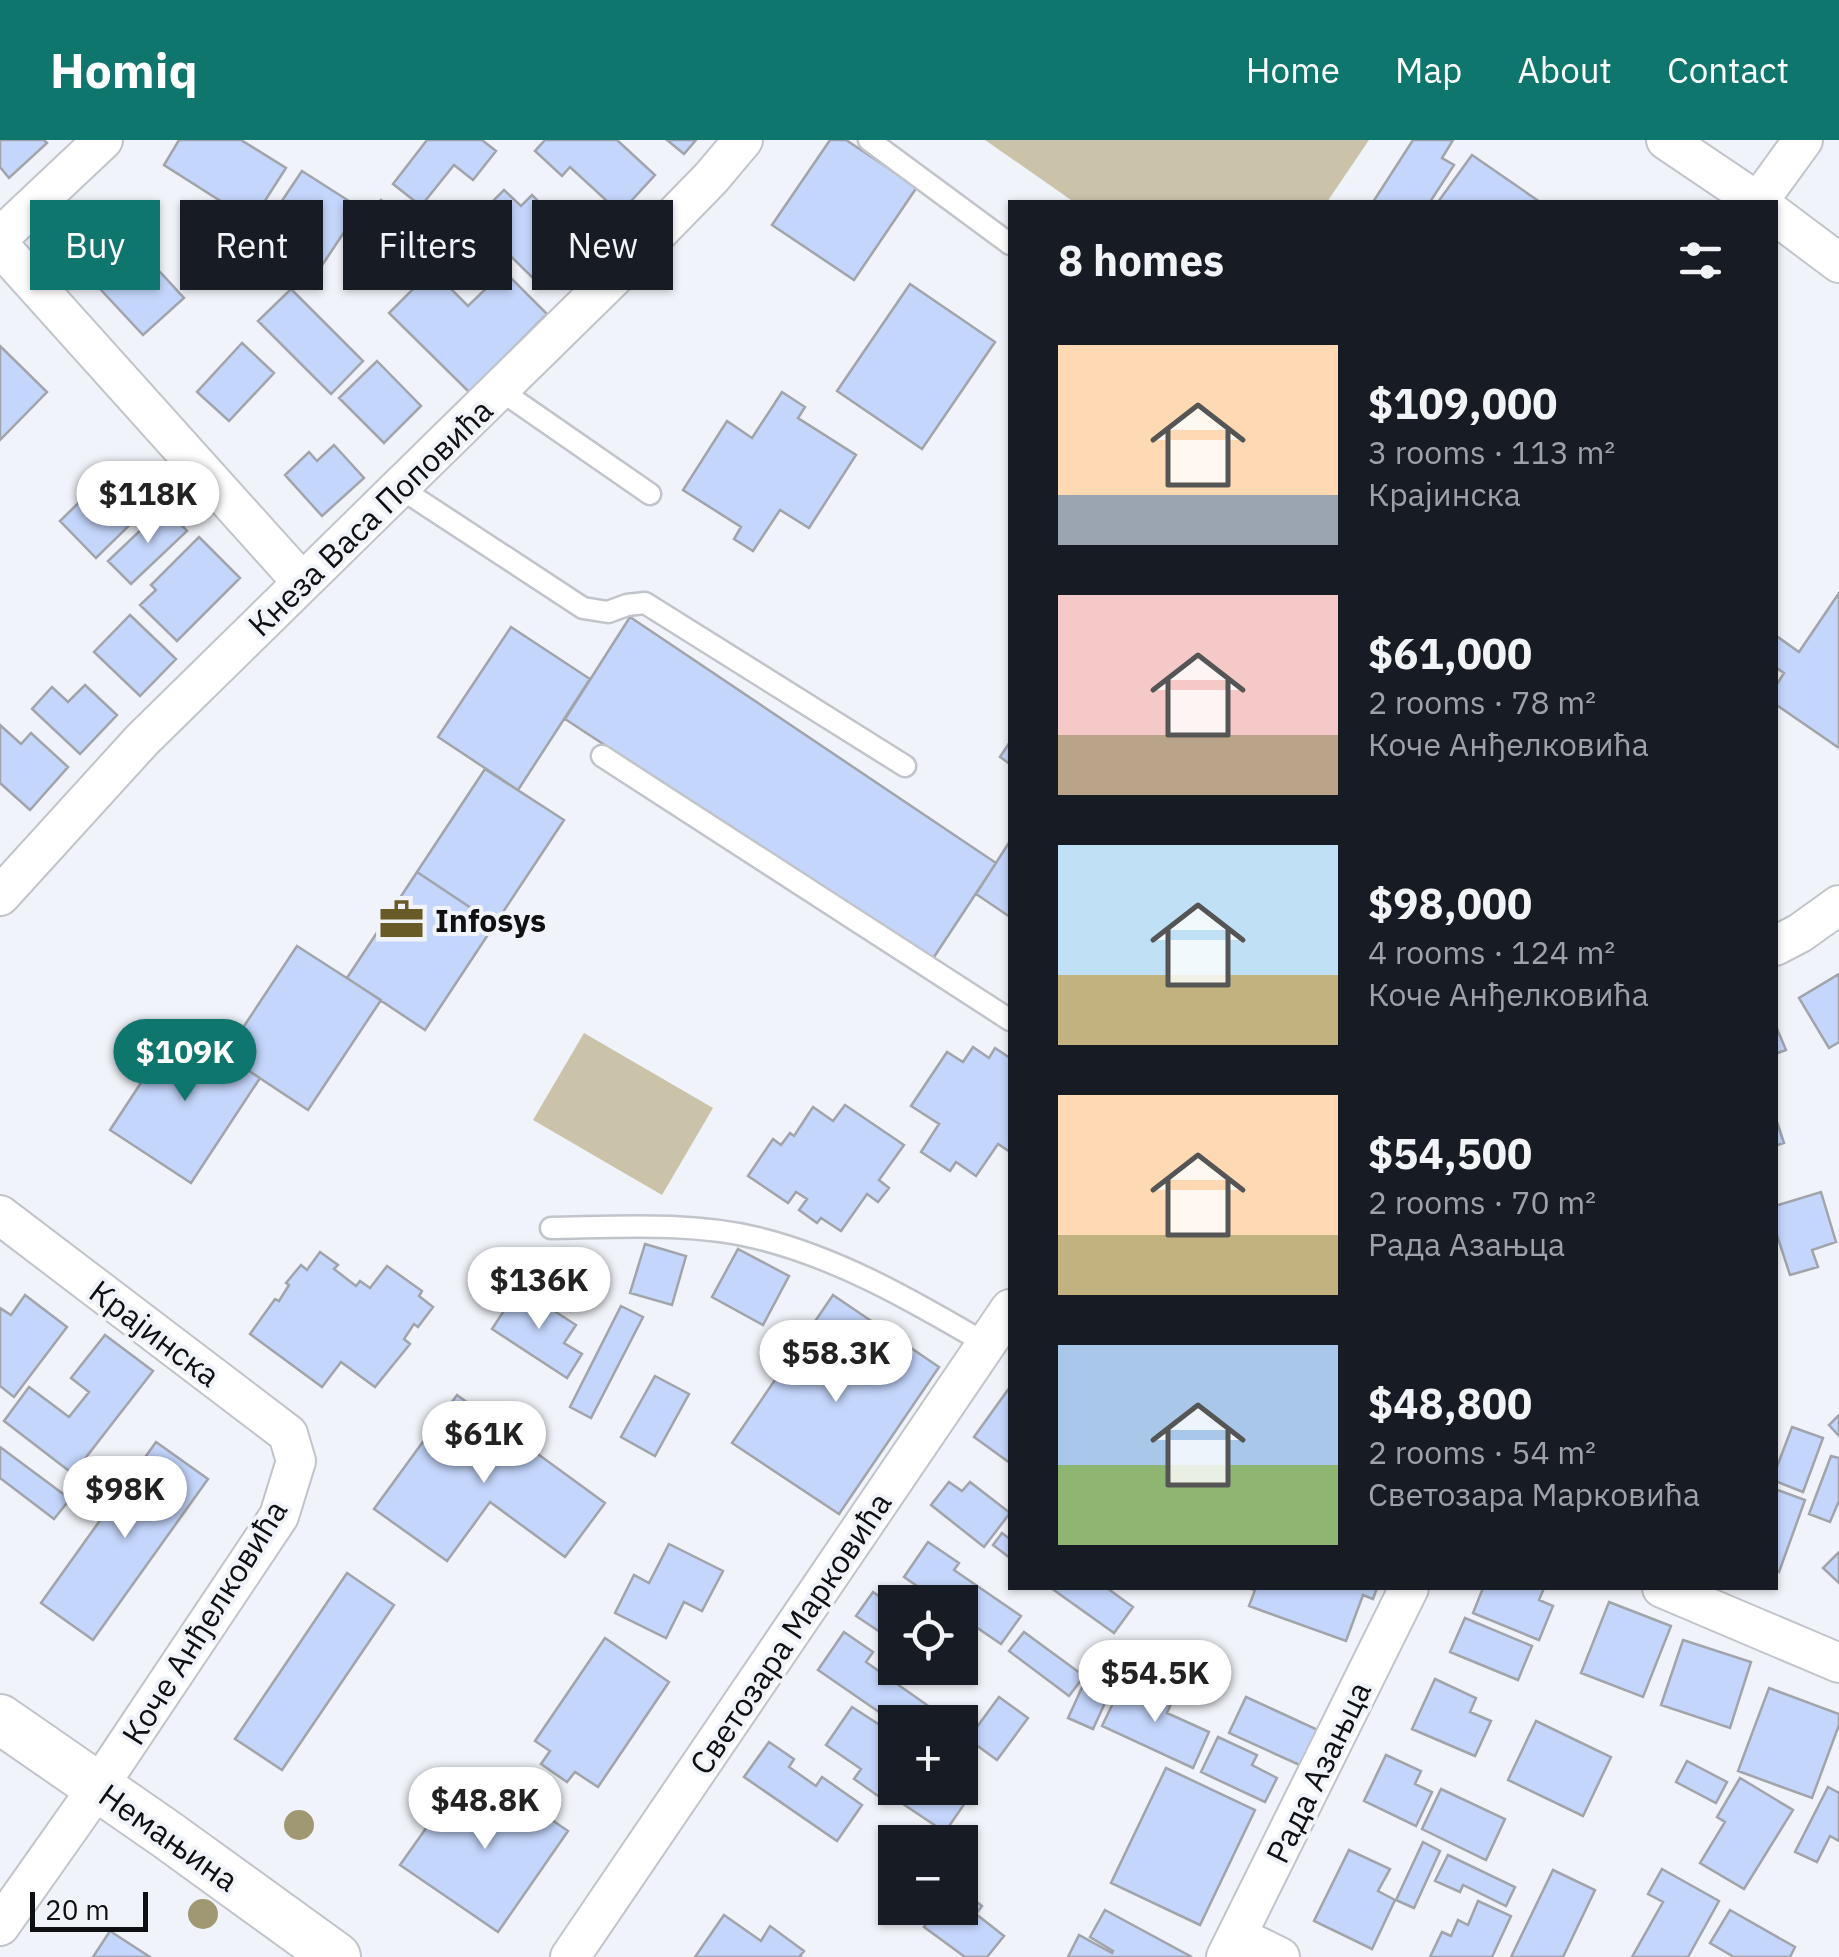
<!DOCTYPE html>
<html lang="en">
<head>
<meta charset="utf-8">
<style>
	body { margin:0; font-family:"IBM Plex Sans",sans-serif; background:#20242c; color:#f1f3f6; height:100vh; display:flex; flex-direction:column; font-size:38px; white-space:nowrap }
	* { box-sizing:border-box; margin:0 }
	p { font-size:32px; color:#9ea1a6 }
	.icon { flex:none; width:55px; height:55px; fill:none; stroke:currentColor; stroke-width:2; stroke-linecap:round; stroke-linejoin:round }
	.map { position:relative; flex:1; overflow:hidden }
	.sheet { position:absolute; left:1008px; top:60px; width:770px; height:1390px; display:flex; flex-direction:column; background:#171b24; border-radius:0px; box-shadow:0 2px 8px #0004 }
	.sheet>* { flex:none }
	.top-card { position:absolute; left:30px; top:60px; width:828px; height:90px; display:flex; gap:20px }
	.buttons { position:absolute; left:878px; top:1445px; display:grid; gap:20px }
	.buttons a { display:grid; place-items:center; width:100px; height:100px; border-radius:0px; background:#171b24; box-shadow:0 2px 8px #0004; font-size:50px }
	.scale { position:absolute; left:30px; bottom:25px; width:118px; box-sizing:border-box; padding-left:10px; border:5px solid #0f1012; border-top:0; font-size:28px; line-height:35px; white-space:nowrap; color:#0f1012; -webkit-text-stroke:8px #f0f3f9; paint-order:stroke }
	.price { position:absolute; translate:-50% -85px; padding:0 22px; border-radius:35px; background:#fff; color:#222; font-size:32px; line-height:65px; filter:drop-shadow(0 2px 5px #0008) }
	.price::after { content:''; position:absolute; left:50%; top:60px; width:30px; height:22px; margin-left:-15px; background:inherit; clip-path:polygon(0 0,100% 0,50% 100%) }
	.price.active { background:#0f766e; color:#fff }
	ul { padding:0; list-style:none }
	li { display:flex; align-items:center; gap:30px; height:250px; padding:0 50px }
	li span { display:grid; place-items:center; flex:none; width:280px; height:200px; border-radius:0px; color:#555 }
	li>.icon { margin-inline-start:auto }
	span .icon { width:120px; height:120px; fill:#fffc; stroke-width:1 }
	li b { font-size:42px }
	h2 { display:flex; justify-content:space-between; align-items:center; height:120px; padding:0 50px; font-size:42px }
	.chip { padding:0 35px; border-radius:0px; background:#171b24; box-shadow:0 2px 8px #0004; font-size:35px; line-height:90px }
	.chip.active { background:#0f766e; color:#fff }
	header { display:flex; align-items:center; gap:60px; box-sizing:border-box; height:140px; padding:0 50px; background:#0f766e; color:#fff }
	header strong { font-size:48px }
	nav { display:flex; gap:55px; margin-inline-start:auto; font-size:35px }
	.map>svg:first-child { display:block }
</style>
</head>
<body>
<header>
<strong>Homiq</strong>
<nav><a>Home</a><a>Map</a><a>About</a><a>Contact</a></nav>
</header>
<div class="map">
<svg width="1839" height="1817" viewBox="0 0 1839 1817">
	<rect width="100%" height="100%" fill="#f0f3f9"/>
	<path fill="#cac3a9" d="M985,0H1369L1327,62H1074Z
		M584,893L713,968L662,1055L533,980Z"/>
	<path fill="#c4d6fc" stroke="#a1a4aa" stroke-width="2.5" d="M0,0H44L47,3L9,38L0,27Z
		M179,0H241L286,28L252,81L164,25Z
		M427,0H482L496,11L473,40L454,25L421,66L393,44Z
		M545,0H617L655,35L620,73L570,27L562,36L535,11Z
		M667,0H696L684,14Z
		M830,0H846L917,47L854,140L772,85Z
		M1413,0H1453L1442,18L1454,25L1430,62H1373Z
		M1472,15L1540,62H1438Z
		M302,31L360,68L317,133L259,95Z
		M504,50L521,66L532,55L579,102L538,143L474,80Z
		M381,60L409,78L375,126L348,106Z
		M102,69L184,158L143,195L61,107Z
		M432,130L468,166L504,131L547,174L469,252L389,173Z
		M910,144L995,202L922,309L837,251Z
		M291,149L363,221L331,254L258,181Z
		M242,203L274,233L229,281L197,252Z
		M0,206L47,252L0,300Z
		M377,221L421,266L384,303L339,258Z
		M782,252L805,267L798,278L856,315L809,388L780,370L753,411L734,399L741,387L683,350L727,281L752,298Z
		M334,305L364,338L322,376L285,335L309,312L317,321Z
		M117,325L153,362L96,418L60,381Z
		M165,367L187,391L131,444L108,421Z
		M199,397L240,438L177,501L140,465L156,450L151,445Z
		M1839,453V608L1775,564V547L1784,533L1775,527V495L1799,512Z
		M130,475L176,519L140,556L94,512Z
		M630,477L996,723L932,820L565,579Z
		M511,487L590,539L518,650L438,597Z
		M85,545L117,575L80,614L32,569L52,547L68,562Z
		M0,585L21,604L31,593L68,627L30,670L0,643Z
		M1010,602V624L1000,617Z
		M485,629L564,680L495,784L417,732Z
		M1010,701V777L976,754Z
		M417,732L495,784L425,890L347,838Z
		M297,806L381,860L308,970L225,915Z
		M1839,834V902L1829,908L1799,858Z
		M1775,884L1786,910L1775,914Z
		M179,885L260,938L191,1043L110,990Z
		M973,907L989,918L995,908L1010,918V1012L998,1004L976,1036L956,1022L950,1031L921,1012L939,984L911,966L947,912L963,922Z
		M845,965L904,1005L879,1040L889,1048L878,1062L867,1054L841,1091L821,1078L817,1083L799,1070L807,1059L796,1052L788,1063L748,1036L773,999L781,1005L790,993L794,996L813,967L833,981Z
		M1775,976L1784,1003L1775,1006Z
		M1821,1052L1836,1102L1812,1110L1818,1127L1790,1135L1775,1089V1066Z
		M645,1104L686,1116L672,1165L630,1153Z
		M738,1109L789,1136L763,1185L712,1157Z
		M320,1112L338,1125L334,1129L356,1146L360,1141L370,1148L387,1126L422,1151L419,1156L433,1167L418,1187L414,1184L404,1199L410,1204L375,1247L341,1222L322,1247L250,1194L275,1159L279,1161L289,1145L286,1143L301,1125L307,1130Z
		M519,1148L576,1185L564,1203L582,1214L567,1238L492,1189Z
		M25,1155L67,1187L14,1257L0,1246V1168L11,1175Z
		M833,1155L939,1227L839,1374L732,1303Z
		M621,1166L643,1177L591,1278L570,1267Z
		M105,1195L153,1231L73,1334L4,1281L29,1247L69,1277L89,1252L71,1238Z
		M655,1236L689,1254L655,1316L621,1297Z
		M1010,1247V1323L974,1297Z
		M457,1255L605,1363L565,1417L490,1362L447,1421L374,1369Z
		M1839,1275V1296L1829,1285Z
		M1792,1287L1823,1298L1803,1352L1775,1341V1332Z
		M156,1302L208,1339L93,1500L41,1463Z
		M0,1307L70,1359L54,1379L0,1338Z
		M1831,1316L1839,1318V1361L1830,1382L1809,1374Z
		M949,1342L962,1351L970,1342L1010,1373L984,1407L931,1365Z
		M1775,1349L1805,1360L1779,1432L1775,1430Z
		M1002,1393L1010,1399V1418L993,1405Z
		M928,1402L959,1423L954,1430L1021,1476L1001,1504L960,1476V1462H940L904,1437Z
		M669,1404L723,1431L702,1471L684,1462L666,1498L615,1473L634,1435L649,1443Z
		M1839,1412V1443L1823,1428Z
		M347,1433L394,1465L282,1630L235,1599Z
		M1051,1448H1107L1133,1467L1114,1493Z
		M1248,1448H1377L1373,1459L1363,1455L1346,1501L1249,1466L1255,1450Z
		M1483,1448H1544L1539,1460L1553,1466L1539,1500L1473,1473Z
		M873,1452L895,1467V1502L856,1476Z
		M1609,1462L1671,1486L1643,1557L1581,1533Z
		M1465,1478L1532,1506L1518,1540L1450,1512Z
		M844,1492L873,1512L866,1522L951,1582L895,1583L818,1530Z
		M1024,1492L1084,1536L1069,1556L1009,1511Z
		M605,1498L669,1542L598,1647L575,1632L567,1642L541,1624L550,1611L535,1601Z
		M1683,1500L1751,1522L1730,1588L1661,1565Z
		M934,1528H959L951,1539Z
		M1435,1539L1476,1558L1470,1572L1491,1581L1475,1616L1412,1589Z
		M1085,1541L1110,1552L1093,1589L1068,1578Z
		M1136,1542L1173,1559L1167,1573L1209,1592L1193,1628L1102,1586L1119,1551L1129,1556Z
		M1769,1548L1839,1574V1585L1812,1658L1738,1631Z
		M999,1557L1028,1578L997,1620L968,1599Z
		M1246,1557L1318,1590L1302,1626L1229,1593Z
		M852,1567L889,1591L887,1593L895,1598V1648H960V1636L976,1647L945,1692L885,1652L881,1658L854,1639L861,1629L826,1605Z
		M1536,1581L1611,1617L1583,1676L1508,1640Z
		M1218,1597L1257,1615L1252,1625L1277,1638L1265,1662L1201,1632Z
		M769,1602L794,1619L789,1627L816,1646L822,1637L862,1665L837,1701L744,1637Z
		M1386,1615L1421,1631L1415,1644L1432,1652L1416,1686L1364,1661Z
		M1687,1621L1727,1642L1716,1663L1676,1642Z
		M1166,1628L1255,1670L1200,1785L1111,1743Z
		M488,1636L568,1691L498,1792L400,1725L451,1653L468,1665Z
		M1740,1638L1793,1670L1744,1749L1700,1723L1725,1682L1717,1677Z
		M1828,1647L1839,1653V1701L1830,1696L1817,1722L1795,1712Z
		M1441,1649L1505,1679L1486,1720L1422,1689Z
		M1423,1702L1440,1711L1414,1768L1396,1760Z
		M1349,1710L1390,1729L1378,1751L1395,1760L1372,1809L1314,1781Z
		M1448,1715L1515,1747L1506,1766L1463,1745L1460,1752L1435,1741Z
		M1662,1729L1719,1761L1688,1817H1632L1663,1762L1648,1754Z
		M1553,1730L1595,1750L1563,1817H1511Z
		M960,1749L982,1766L976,1774L1004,1796L987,1817H965L924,1787L939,1768H960Z
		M1478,1761L1511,1776L1492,1817H1430L1442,1792L1451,1796L1458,1780L1468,1785Z
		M1105,1770L1192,1817H1068L1079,1795L1112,1813L1113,1811L1090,1797Z
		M1730,1770L1795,1807L1790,1817H1734L1710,1803Z
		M724,1775L761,1801L770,1786L804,1811L800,1816L802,1817H695Z
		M110,1791L150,1817H93Z"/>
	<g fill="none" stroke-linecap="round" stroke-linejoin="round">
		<defs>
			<path id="service" d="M869,0L1010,104
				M500,250L650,354
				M400,348L583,468L608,472L627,465L645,463L905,626
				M602,616L1010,880
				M551,1088C619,1087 691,1082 757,1098C839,1118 913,1161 985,1203"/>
			<path id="minor" d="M1666,0L1758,62
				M1758,62L1803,0
				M1775,75L1839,123
				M0,97L103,0
				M0,106L302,442
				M0,756L142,600L630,121L711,38L743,0
				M1775,806L1800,793L1839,765
				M0,1075L288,1294L296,1321L279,1376L98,1647L0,1786
				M1662,1448L1839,1523
				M1237,1796L1280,1817
				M570,1817L1010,1169
				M1226,1817L1409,1448"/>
			<path id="tertiary" d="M0,1579L166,1694L336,1817"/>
		</defs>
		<use href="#service" stroke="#c1c4ca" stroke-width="25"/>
		<use href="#minor" stroke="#c1c4ca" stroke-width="42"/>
		<use href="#tertiary" stroke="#c1c4ca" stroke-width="52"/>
		<use href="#service" stroke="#fff" stroke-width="20"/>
		<use href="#minor" stroke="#fff" stroke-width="38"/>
		<use href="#tertiary" stroke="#fff" stroke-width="48"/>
	</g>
	<g fill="#9f9872">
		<circle cx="299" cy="1685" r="15"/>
		<circle cx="203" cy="1774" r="15"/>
	</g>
	<defs>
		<symbol id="office-bare" viewBox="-9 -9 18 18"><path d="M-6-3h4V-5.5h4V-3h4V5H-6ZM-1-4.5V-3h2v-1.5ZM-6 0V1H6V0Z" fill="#685b28" stroke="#f0f3f9" stroke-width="2.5" paint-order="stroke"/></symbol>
	</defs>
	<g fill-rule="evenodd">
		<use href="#office-bare" x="370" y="748" width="63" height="63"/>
	</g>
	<g text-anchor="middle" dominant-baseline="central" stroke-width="8" stroke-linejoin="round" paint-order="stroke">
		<g font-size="32" fill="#0f1012" stroke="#f0f3f9">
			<text transform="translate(370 377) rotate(-44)">Кнеза Васа Поповића</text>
			<text transform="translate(155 1193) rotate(37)">Крајинска</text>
			<text transform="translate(204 1482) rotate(-58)">Коче Анђелковића</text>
			<text transform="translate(790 1493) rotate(-56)">Светозара Марковића</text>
			<text transform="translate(1318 1632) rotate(-64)">Рада Азањца</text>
			<text transform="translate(169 1697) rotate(35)">Немањина</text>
		</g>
		<g font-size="32" font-weight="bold" fill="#0f1012" stroke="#f0f3f9" text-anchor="start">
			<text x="435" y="780">Infosys</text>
		</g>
	</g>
</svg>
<div class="buttons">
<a><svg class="icon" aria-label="locate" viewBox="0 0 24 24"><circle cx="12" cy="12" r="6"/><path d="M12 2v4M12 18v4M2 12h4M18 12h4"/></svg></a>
<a>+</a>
<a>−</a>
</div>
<div class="scale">20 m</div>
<b class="price" style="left:148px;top:406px">$118K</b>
<b class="price active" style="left:185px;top:964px">$109K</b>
<b class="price" style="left:539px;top:1192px">$136K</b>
<b class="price" style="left:836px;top:1265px">$58.3K</b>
<b class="price" style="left:484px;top:1346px">$61K</b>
<b class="price" style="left:125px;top:1401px">$98K</b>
<b class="price" style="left:1155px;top:1585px">$54.5K</b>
<b class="price" style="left:485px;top:1712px">$48.8K</b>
<div class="top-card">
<a class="chip active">Buy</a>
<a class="chip">Rent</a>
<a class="chip">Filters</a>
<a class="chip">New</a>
</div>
<section class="sheet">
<h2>8 homes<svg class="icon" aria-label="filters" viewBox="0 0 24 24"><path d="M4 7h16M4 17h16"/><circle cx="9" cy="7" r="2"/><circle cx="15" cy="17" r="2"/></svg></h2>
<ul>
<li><span style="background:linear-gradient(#ffd9b3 75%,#9aa5b1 0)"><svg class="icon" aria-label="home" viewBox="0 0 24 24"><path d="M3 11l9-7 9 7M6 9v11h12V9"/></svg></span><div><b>$109,000</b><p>3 rooms · 113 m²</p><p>Крајинска</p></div></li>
<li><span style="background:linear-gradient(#f6c9c9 70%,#b9a48a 0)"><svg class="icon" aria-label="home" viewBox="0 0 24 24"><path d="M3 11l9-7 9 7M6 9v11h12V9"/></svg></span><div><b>$61,000</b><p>2 rooms · 78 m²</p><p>Коче Анђелковића</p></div></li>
<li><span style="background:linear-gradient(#bfe0f5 65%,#c2b280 0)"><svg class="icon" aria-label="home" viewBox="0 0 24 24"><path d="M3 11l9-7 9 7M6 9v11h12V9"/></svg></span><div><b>$98,000</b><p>4 rooms · 124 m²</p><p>Коче Анђелковића</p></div></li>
<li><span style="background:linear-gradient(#ffd9b3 70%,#c2b280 0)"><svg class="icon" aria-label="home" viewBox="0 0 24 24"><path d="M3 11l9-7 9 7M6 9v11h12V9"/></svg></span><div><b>$54,500</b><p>2 rooms · 70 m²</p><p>Рада Азањца</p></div></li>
<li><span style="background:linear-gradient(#a9c7e8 60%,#8fb573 0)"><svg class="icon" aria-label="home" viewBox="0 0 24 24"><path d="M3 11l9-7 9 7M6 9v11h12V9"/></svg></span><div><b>$48,800</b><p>2 rooms · 54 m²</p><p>Светозара Марковића</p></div></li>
</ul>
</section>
</div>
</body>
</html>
